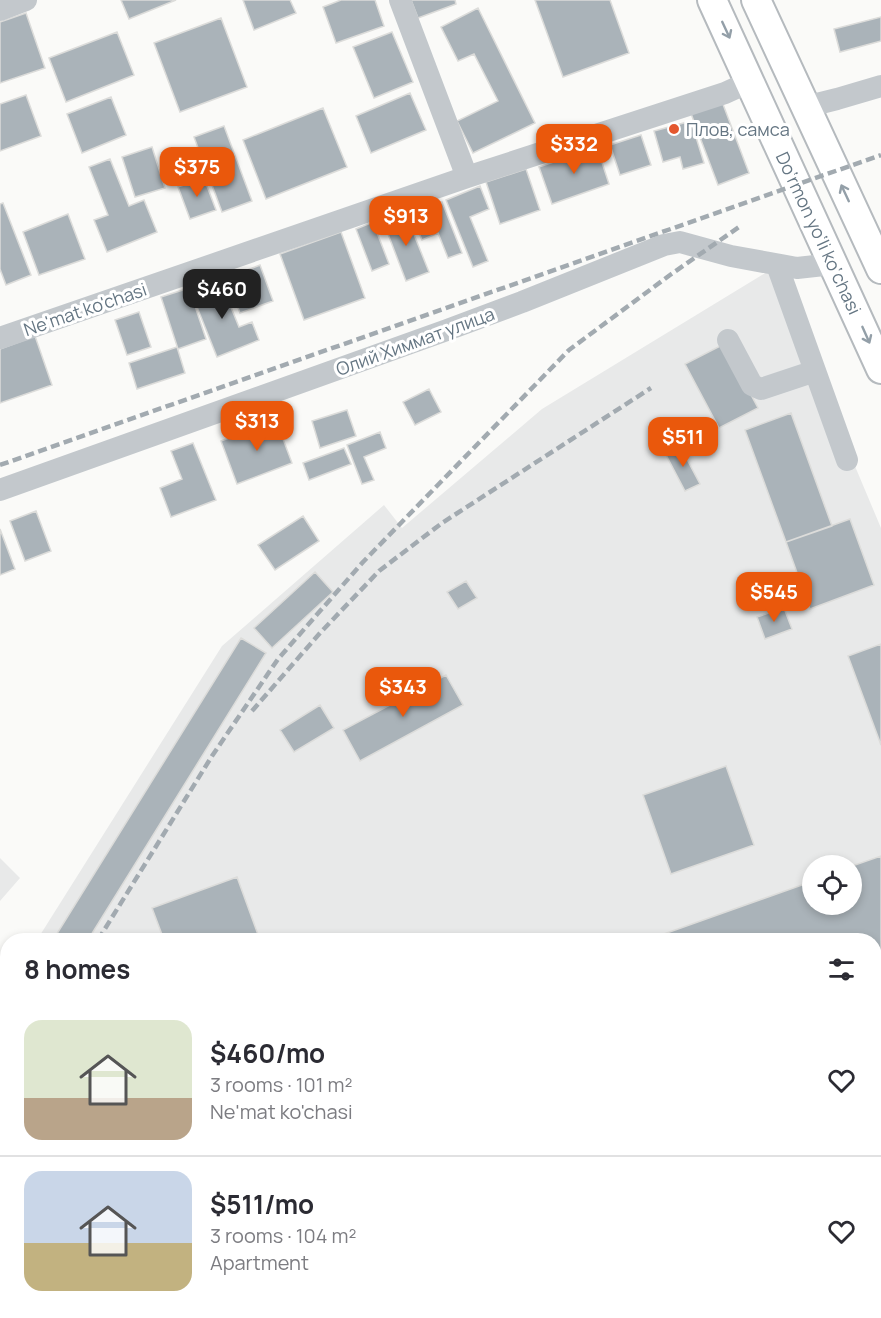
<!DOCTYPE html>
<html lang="en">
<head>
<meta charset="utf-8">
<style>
	body { margin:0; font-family:Manrope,sans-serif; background:#f2f2f3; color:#2b2b33; height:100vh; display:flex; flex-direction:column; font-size:22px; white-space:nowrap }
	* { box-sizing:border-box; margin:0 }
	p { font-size:20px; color:#7c7c81 }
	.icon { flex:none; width:33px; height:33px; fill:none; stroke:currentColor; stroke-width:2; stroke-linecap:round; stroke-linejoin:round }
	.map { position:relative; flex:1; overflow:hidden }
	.sheet { position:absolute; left:0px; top:933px; width:882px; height:386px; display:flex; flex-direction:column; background:#fff; border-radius:24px 24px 0 0; box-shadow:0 3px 9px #0003 }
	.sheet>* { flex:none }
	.fabs { position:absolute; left:802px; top:855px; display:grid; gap:12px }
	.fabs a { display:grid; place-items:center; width:60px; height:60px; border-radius:50%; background:#fff; box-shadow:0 3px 9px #0003; font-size:30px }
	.price { position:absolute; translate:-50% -51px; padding:0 14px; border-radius:12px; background:#ea580c; color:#fff; font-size:20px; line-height:39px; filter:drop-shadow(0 2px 3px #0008) }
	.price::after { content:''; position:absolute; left:50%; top:36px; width:18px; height:14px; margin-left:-9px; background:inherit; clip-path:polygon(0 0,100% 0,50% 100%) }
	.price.current { background:#222; color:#fff }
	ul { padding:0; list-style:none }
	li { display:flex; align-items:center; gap:18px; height:150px; padding:0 24px }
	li+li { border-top:2px solid #e1e1e2 }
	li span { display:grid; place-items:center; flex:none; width:168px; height:120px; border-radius:18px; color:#555 }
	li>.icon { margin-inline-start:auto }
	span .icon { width:72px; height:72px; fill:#fffc; stroke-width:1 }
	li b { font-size:26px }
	h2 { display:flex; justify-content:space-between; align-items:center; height:72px; padding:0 24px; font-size:26px }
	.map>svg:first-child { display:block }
</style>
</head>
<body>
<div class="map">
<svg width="881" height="1318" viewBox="0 0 881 1318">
	<rect width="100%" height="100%" fill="#fafaf8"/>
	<path fill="#e8e9e9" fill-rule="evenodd" d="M772,269L881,528V1318H0V990L7,983L8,1311H874V940H37L222,646L384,505L402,528L542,409ZM813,866H852V904H813Z
		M0,858L20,878L0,901Z"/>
	<path fill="#aab3b9" stroke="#dcdcda" stroke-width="1.5" d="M121,0H176L129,19Z
		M243,0H290L296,13L254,30Z
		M341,0H375L384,26L336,43L323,7Z
		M411,0H455L456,4L418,18Z
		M535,0H610L629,53L563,77Z
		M478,8L535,123L473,153L457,121L498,101L474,54L458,61L441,27Z
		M26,13L45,68L0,83V22Z
		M881,17V41L840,52L834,29Z
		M221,18L247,87L180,112L154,43Z
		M117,32L134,75L66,102L49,58Z
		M392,32L413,82L374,98L353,47Z
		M410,93L426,130L371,153L356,116Z
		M26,95L41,136L0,151V104Z
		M111,97L126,135L82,153L67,114Z
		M721,99L749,173L718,185L690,111Z
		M323,108L347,167L266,199L243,140Z
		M691,121L704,163L683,169L680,157L663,162L654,131Z
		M224,126L252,201L222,212L194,137Z
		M641,135L651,165L620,175L610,145Z
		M152,147L165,188L135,197L122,157Z
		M597,147L609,184L552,204L539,167Z
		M110,159L129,206L144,200L157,232L107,252L94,220L108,215L89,167Z
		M526,169L540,210L500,224L486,182Z
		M204,178L216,210L190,219L178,187Z
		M480,186L489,209L470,217L488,261L473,267L446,200Z
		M442,202L462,253L448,258L438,233L422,240L411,214Z
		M3,203L31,275L6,285L0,269V204Z
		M405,212L429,272L406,281L383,221Z
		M68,214L85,259L39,275L23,232Z
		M373,222L389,264L372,271L356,229Z
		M341,232L365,298L304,320L280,254Z
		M260,265L273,301L240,313L227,278Z
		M220,280L239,327L252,322L259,340L217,357L191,292Z
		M189,288L206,339L178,349L161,297Z
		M139,312L151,347L127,355L115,320Z
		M35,336L52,385L0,403V349Z
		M724,344L758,408L719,428L685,364Z
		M177,347L185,373L137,389L129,363Z
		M429,389L441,412L415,425L403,402Z
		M347,410L356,436L320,448L312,421Z
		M791,413L832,526L786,542L745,430Z
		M276,420L292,463L237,484L221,441Z
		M380,432L386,448L364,457L374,480L362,484L347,445Z
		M193,443L216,500L171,517L160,488L182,479L171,451Z
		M680,446L700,484L685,491L665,453Z
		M344,448L351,464L309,480L303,463Z
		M36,511L51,551L25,561L10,521Z
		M303,516L319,541L275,570L258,545Z
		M850,519L874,585L810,609L786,542Z
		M0,529L15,569L0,575Z
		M315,572L333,592L272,648L254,628Z
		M466,581L477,598L458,609L447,592Z
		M784,608L792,629L765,639L757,617Z
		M241,638L266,653L88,940H53Z
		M881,644V745L848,656Z
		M446,675L463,705L360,761L343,730Z
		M320,705L334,728L294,752L280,730Z
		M726,766L754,845L671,874L643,795Z
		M881,856V1035L874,1037V940H647L813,881V904H852V866Z
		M237,877L260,940H164L152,908Z
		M874,1145L881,1162V1200L874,1203Z
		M881,1264V1318H814L831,1311H874V1267Z
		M140,1311H143L146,1318H120Z
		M398,1311H624L627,1318H378Z"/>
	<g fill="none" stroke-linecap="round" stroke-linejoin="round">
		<defs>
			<path id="major" d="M712,0L881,369
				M756,0L881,269"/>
		</defs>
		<use href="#major" stroke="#b5babe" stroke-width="32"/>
		<path stroke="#c3c8cc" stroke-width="22" d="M400,0L467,177
			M0,10L26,0
			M805,107L837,99L881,86
			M777,265L847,460
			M0,338L467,177L725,93L749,82
			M728,340L752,385L761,389L815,371
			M0,490L447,330L522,302L664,245L680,242L731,256L797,268L833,264
			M874,1095L881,1093
			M763,1318L773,1311"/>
		<use href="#major" stroke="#fff" stroke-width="28"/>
		<path stroke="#a2aab0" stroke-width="4.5" stroke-dasharray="9 4.5" stroke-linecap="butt" d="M0,465L881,155
			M252,711L320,633L379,571L442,523L651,388
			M98,940L212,756L278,659L363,562L569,350L670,275L739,227
			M0,1098L8,1086"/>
	</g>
	<defs><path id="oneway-shaft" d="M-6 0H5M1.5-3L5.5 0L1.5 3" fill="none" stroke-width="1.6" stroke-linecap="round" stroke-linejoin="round" transform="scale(1.5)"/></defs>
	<g stroke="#939fa8">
		<use href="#oneway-shaft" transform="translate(726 30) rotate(65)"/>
		<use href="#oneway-shaft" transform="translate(845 193) rotate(-115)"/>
		<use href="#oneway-shaft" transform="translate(866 335) rotate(66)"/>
	</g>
	<circle fill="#e4572e" stroke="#fff" stroke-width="2" cx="674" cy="129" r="6"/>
	<g text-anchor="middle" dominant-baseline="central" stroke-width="6" stroke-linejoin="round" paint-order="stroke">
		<g font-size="18" fill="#657683" stroke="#fff" text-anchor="start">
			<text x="686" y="129">Плов, самса</text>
		</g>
		<g font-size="18" fill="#657683" stroke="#fff">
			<text transform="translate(819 233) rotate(65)">Do‘rmon yo‘li ko‘chasi</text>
			<text transform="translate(85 309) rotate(-19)">Ne'mat ko'chasi</text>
			<text transform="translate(415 341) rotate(-20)">Олий Химмат улица</text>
		</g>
	</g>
</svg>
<div class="fabs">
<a><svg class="icon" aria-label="locate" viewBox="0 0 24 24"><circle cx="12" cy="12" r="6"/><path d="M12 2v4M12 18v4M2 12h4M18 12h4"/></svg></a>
</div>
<b class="price" style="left:574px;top:175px">$332</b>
<b class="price" style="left:197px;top:198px">$375</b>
<b class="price" style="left:406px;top:247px">$913</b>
<b class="price current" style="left:222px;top:320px">$460</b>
<b class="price" style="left:257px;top:452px">$313</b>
<b class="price" style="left:683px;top:468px">$511</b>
<b class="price" style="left:774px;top:623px">$545</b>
<b class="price" style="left:403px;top:718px">$343</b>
<section class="sheet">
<h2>8 homes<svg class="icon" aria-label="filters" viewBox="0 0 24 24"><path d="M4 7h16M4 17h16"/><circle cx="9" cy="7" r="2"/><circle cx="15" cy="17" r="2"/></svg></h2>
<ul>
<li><span style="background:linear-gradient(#dfe7d0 65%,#b9a48a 0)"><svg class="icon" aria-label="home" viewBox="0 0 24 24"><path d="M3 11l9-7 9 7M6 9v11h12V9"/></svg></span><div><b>$460/mo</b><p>3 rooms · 101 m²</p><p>Ne'mat ko'chasi</p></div><svg class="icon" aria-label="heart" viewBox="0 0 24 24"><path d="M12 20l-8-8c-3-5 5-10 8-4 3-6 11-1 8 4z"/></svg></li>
<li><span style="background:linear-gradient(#c9d6e8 60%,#c2b280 0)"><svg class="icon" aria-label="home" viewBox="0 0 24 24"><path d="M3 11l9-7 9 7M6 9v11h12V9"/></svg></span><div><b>$511/mo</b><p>3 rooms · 104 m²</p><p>Apartment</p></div><svg class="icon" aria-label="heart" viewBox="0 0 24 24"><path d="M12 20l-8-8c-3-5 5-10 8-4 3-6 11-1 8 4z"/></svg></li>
</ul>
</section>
</div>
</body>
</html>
